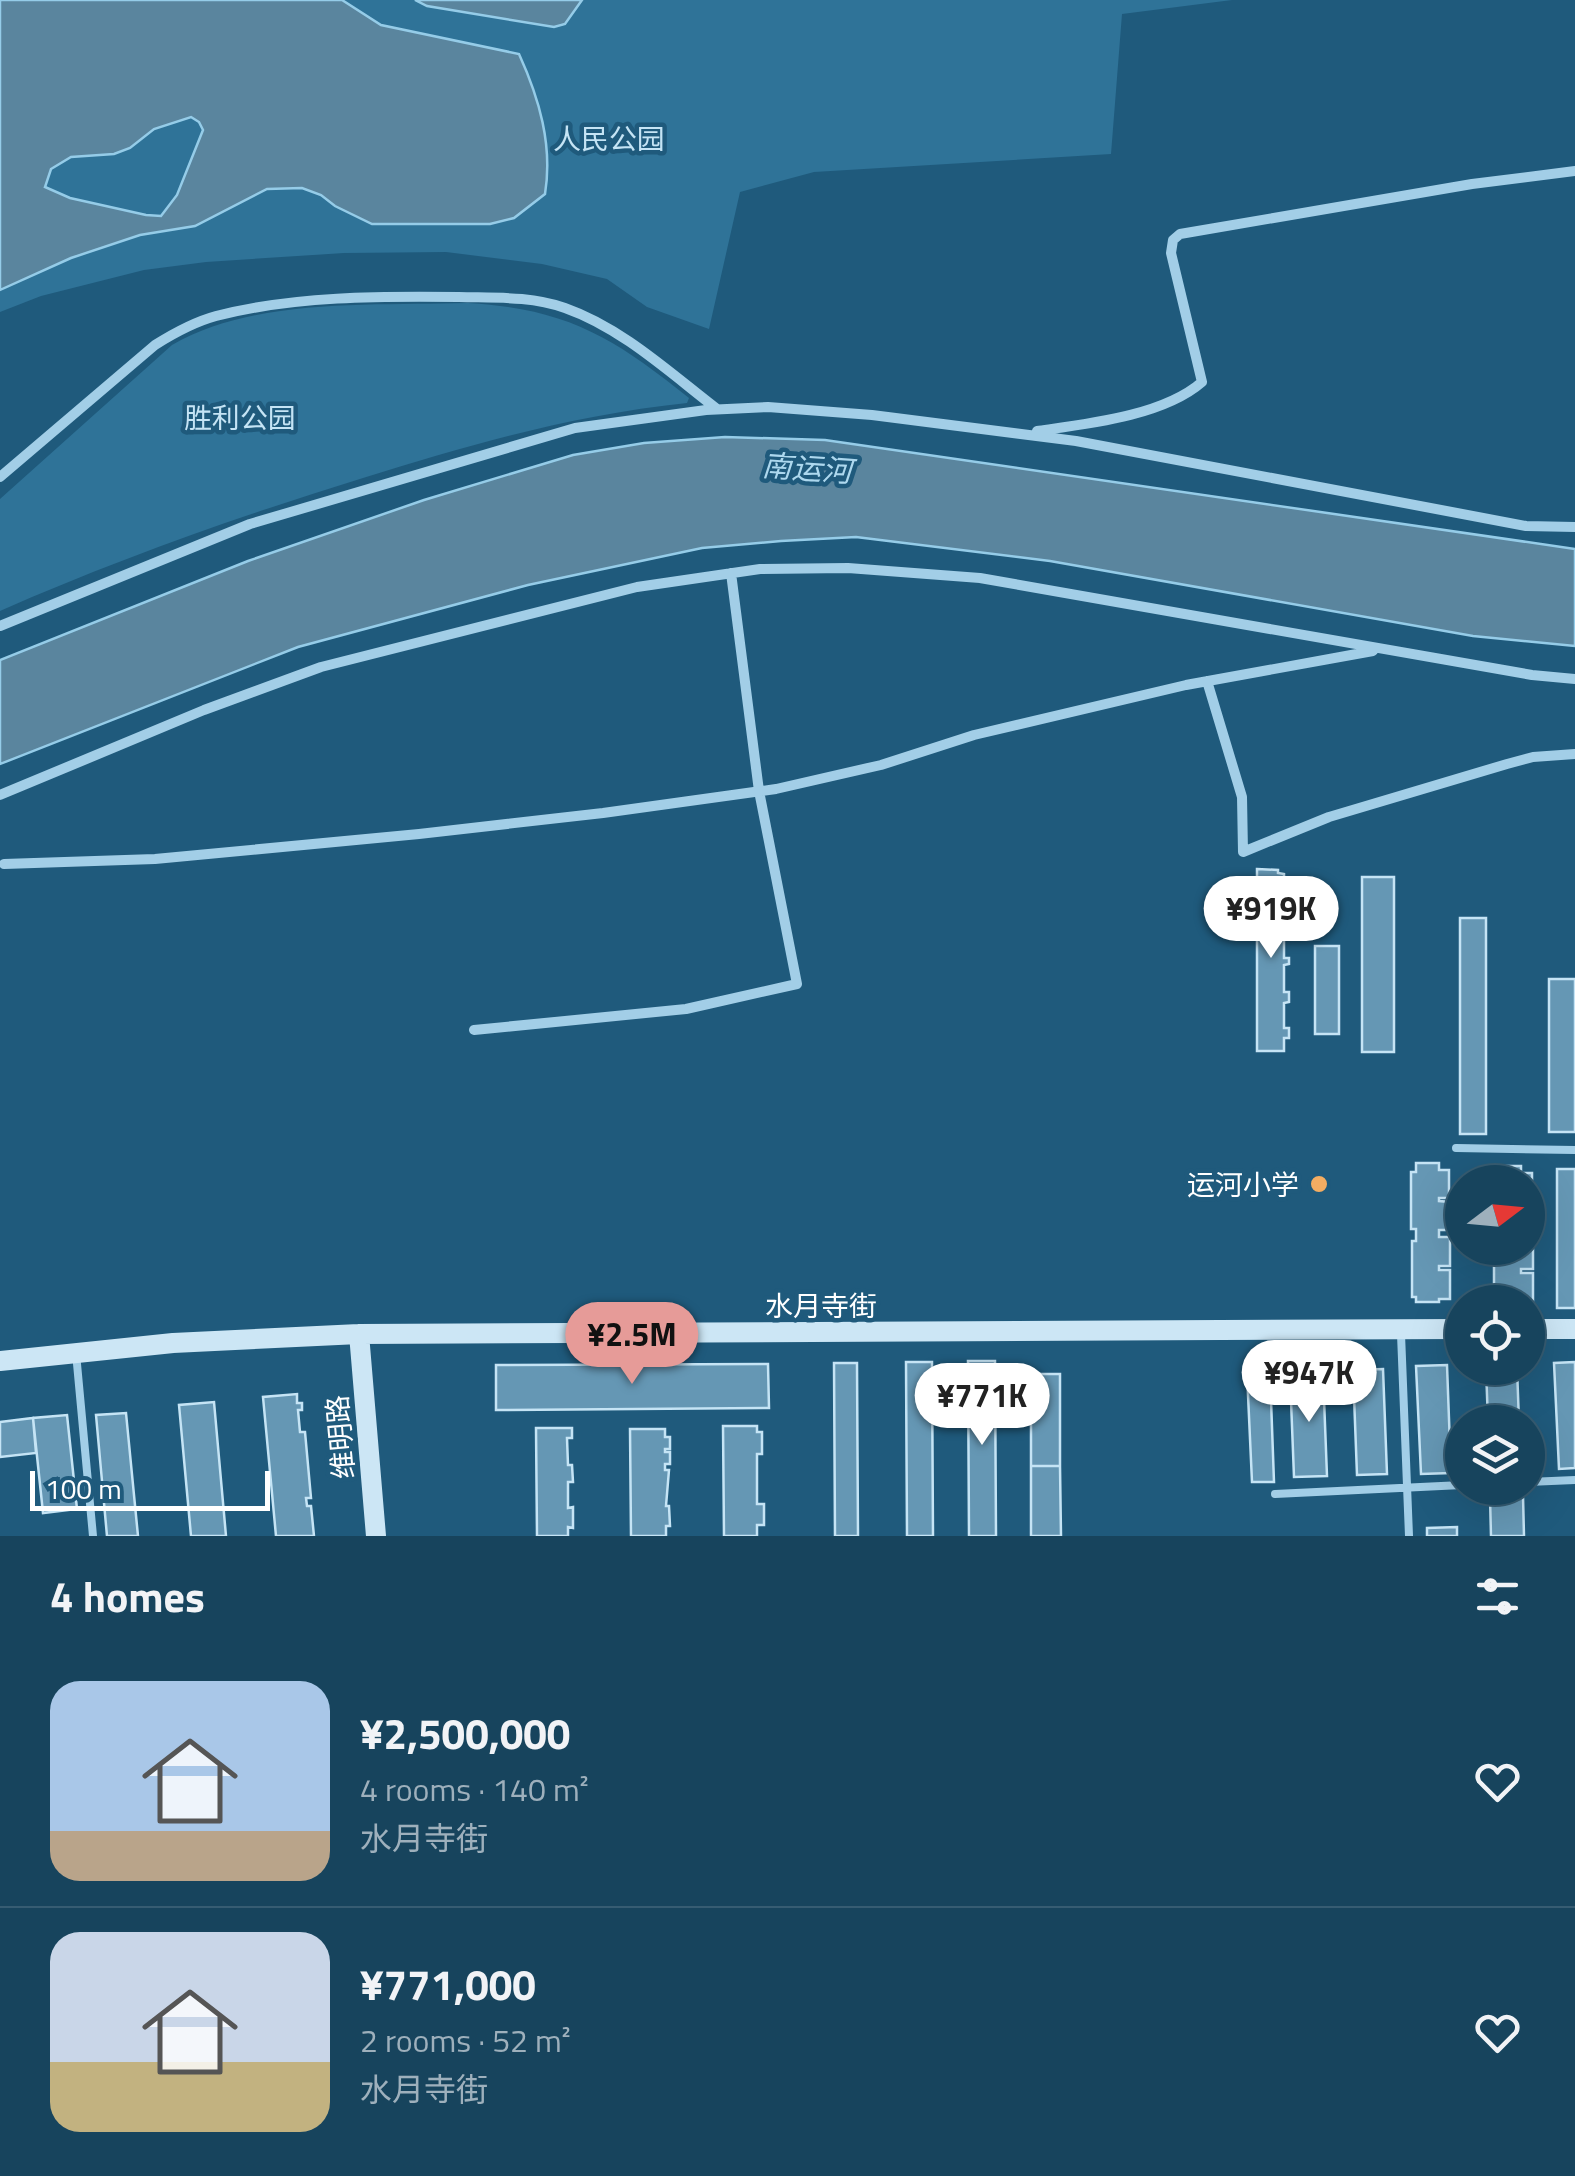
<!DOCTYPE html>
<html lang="en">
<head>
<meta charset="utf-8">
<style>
	body { margin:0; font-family:"Titillium Web","Noto Sans SC",sans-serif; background:#244e66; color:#f1f3f6; height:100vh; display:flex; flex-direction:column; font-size:38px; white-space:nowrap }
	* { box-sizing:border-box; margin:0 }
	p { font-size:32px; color:#9eb0bc }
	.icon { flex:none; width:55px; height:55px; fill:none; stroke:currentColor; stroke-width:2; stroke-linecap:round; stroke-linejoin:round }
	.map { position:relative; height:1536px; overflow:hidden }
	.panel { display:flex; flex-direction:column; background:#17445d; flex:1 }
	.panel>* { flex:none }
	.needle { width:65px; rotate:74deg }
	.buttons { position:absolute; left:1445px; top:1165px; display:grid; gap:20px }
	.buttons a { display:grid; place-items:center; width:100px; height:100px; border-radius:50%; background:#17445d; box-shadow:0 10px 40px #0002,0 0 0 2px #365c72; font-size:50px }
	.scale { position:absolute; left:30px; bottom:25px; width:240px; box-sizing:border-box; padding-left:10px; border:5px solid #fff; border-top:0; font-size:28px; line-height:35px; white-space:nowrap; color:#fff; -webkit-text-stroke:8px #1f5a7c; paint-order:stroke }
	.price { position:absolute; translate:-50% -85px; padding:0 22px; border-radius:35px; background:#fff; color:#222; font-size:32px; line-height:65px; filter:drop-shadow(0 2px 5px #0008) }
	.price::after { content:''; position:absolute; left:50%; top:60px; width:30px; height:22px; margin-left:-15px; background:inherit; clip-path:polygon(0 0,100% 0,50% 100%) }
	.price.selected { background:#e69b98; color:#111 }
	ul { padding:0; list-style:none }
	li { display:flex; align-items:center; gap:30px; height:250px; padding:0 50px }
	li+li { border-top:2px solid #365c72 }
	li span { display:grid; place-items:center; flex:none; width:280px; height:200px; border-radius:30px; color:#555 }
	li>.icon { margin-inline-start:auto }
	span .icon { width:120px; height:120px; fill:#fffc; stroke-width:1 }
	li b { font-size:42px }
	h2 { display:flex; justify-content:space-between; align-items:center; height:120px; padding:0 50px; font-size:42px }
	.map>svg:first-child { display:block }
</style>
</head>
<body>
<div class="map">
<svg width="1575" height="1536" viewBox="0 0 1575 1536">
	<rect width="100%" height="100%" fill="#1f5a7c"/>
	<path fill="#2f7398" d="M0,0H1232L1122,14L1111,154L814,172L740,192L709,329L647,307L607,279L542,264L446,252L344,253L206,262L144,270L41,296L0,312Z
		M468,303C567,309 613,337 689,398L687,403C573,415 472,444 363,478C240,516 118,559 0,611V499L172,345C254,297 375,306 468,303Z"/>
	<path fill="#5a859e" stroke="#95cce8" stroke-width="2.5" fill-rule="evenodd" d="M0,0H342L381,25L519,54C539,98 553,145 545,194L514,218L490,224H372L335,206L321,195L302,188L267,189L195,226L140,235L71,258L0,290ZM191,117L199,122L203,130L177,195L161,216L146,215L70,198L45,187L51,169L71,157L114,154L130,148L154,129Z
		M415,0H582L565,24L554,27L427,6Z
		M725,437L825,440L1575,549V646L1473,636L1050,561L856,537L781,541L702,548L528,585L298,647L0,764V660L248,561L424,500L573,455L644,443Z"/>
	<path fill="#6597b4" stroke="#c5e4f5" stroke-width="2.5" d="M1257,869L1278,870V873L1284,874V884L1289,885V893H1284V920H1289V928H1284V958H1289V964L1284,965V992H1289V1002L1284,1003V1028H1289V1038H1284V1051H1257Z
		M1362,877H1394V1052H1362Z
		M1460,918H1486V1134H1460Z
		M1315,946H1339V1034H1315Z
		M1549,979H1575V1132H1549Z
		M1416,1163H1439V1170H1449V1198H1439V1201L1450,1202V1230H1439V1237H1450V1266H1439V1270H1450V1299H1439V1302H1416V1297H1412V1241H1416V1229H1411V1172H1416Z
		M1498,1166H1521V1173H1532V1200H1528V1182H1494Z
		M1557,1169H1575V1308H1557Z
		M1528,1241H1533V1269H1521V1273H1533V1302H1498L1494,1300V1248H1528Z
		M968,1361H995L996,1536H969Z
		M906,1362H932L933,1536H907Z
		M1575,1362V1468L1559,1469L1554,1363Z
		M834,1363H857L858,1536H835Z
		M768,1364L769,1408L496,1410V1365Z
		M1447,1365L1451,1473L1421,1474L1416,1366Z
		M1486,1368H1517L1519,1422H1488Z
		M1383,1369L1387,1474L1357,1475L1353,1370Z
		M1270,1372L1274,1482H1252L1247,1373Z
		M1323,1373L1327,1476L1294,1477L1290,1375Z
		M1031,1374H1060V1466H1031Z
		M297,1394V1403H302V1410H298L300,1432H305L311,1498H306L307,1506H311L314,1536H276L263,1397Z
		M214,1402L226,1536H191L179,1405Z
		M126,1413L138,1536H107L96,1415Z
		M67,1415L77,1509L43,1513L33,1418Z
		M33,1418L36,1453L0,1457V1422Z
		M723,1426H757V1432H762V1454H757V1504H764V1525H757V1536H724Z
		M536,1428H572V1438H567L568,1465H572L573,1482H568V1508L573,1507V1528L568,1527V1536H537Z
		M630,1429H665V1437H670V1449H665V1452H670V1464H665V1470H669L666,1506H669L670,1526H666V1536H631Z
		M1031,1466H1060L1061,1536H1031Z
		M1523,1496L1524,1536H1491L1490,1497Z
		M1457,1527V1536H1427V1528Z"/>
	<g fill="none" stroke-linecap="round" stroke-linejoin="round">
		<path stroke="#a2cee7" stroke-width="8" d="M1456,1148L1575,1150
			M1401,1334L1409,1536
			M76,1353L93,1536
			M1528,1482L1575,1480
			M1275,1494L1462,1485"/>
		<path stroke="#a2cee7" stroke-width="10" d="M1037,431C1087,424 1163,416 1202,382L1171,253L1173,240L1180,234L1472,184L1575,171
			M0,477L155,345C174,333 194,322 216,316C293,296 381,296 459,297C496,298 530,296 565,308C622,328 670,373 717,409
			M0,626L250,524L575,428L706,410L768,407L872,415L1076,441L1526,526L1575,527
			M1207,681L1242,797L1243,852L1329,817L1507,764L1533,757L1575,754
			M0,795L204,710L321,667L637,587L760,569L848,568L980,578L1532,675L1575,679
			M4,864L155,859L419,834L603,813L776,789L881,765L974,735L1186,685L1373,651
			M474,1030L686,1009L797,984L759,791L731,573"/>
		<path stroke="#cce6f5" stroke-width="20" d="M1528,1329H1575
			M359,1334L376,1536
			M0,1361L173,1343L359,1334L1462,1329"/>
	</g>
	<circle fill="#f4ad62" stroke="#1f5a7c" stroke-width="4" cx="1319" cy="1184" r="10"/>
	<g text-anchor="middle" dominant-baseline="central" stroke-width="9" stroke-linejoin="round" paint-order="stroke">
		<g font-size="28" fill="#c5e4f5" stroke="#1f5a7c">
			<text x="609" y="138">人民公园</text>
			<text x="240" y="417">胜利公园</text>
		</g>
		<g font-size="28" fill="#fff" stroke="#1f5a7c" text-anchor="end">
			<text x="1299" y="1184">运河小学</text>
		</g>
		<g font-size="28" fill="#fff" stroke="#1f5a7c">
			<text x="821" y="1305">水月寺街</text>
			<text transform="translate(340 1437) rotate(-95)">维明路</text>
		</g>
		<g font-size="30" font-style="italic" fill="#add8ee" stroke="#1f5a7c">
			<text transform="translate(807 468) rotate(4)">南运河</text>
		</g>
	</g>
</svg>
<div class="buttons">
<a><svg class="needle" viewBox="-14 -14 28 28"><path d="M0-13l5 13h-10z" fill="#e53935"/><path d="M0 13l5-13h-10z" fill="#9eb0bc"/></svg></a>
<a><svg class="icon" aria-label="locate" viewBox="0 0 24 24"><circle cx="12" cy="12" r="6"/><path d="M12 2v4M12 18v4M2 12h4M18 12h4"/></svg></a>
<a><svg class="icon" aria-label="layers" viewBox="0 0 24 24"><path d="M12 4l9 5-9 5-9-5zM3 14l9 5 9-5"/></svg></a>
</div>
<div class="scale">100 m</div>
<b class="price" style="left:1271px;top:961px">¥919K</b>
<b class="price selected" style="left:632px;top:1387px">¥2.5M</b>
<b class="price" style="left:1309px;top:1425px">¥947K</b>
<b class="price" style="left:982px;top:1448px">¥771K</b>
</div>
<section class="panel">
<h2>4 homes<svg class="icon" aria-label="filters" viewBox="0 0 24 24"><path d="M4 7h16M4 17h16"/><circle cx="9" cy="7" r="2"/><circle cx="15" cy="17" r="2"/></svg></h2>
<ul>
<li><span style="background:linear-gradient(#a9c7e8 75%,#b9a48a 0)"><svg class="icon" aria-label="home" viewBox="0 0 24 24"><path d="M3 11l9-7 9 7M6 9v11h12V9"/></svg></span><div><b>¥2,500,000</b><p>4 rooms · 140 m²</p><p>水月寺街</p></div><svg class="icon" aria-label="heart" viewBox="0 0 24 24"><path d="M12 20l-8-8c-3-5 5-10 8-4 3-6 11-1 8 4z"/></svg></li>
<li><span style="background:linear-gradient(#c9d6e8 65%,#c2b280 0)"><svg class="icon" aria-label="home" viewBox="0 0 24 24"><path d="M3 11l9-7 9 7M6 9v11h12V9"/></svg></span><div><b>¥771,000</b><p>2 rooms · 52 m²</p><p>水月寺街</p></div><svg class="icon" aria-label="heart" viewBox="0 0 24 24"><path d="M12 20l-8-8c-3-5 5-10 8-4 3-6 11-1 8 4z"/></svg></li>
</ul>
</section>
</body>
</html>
